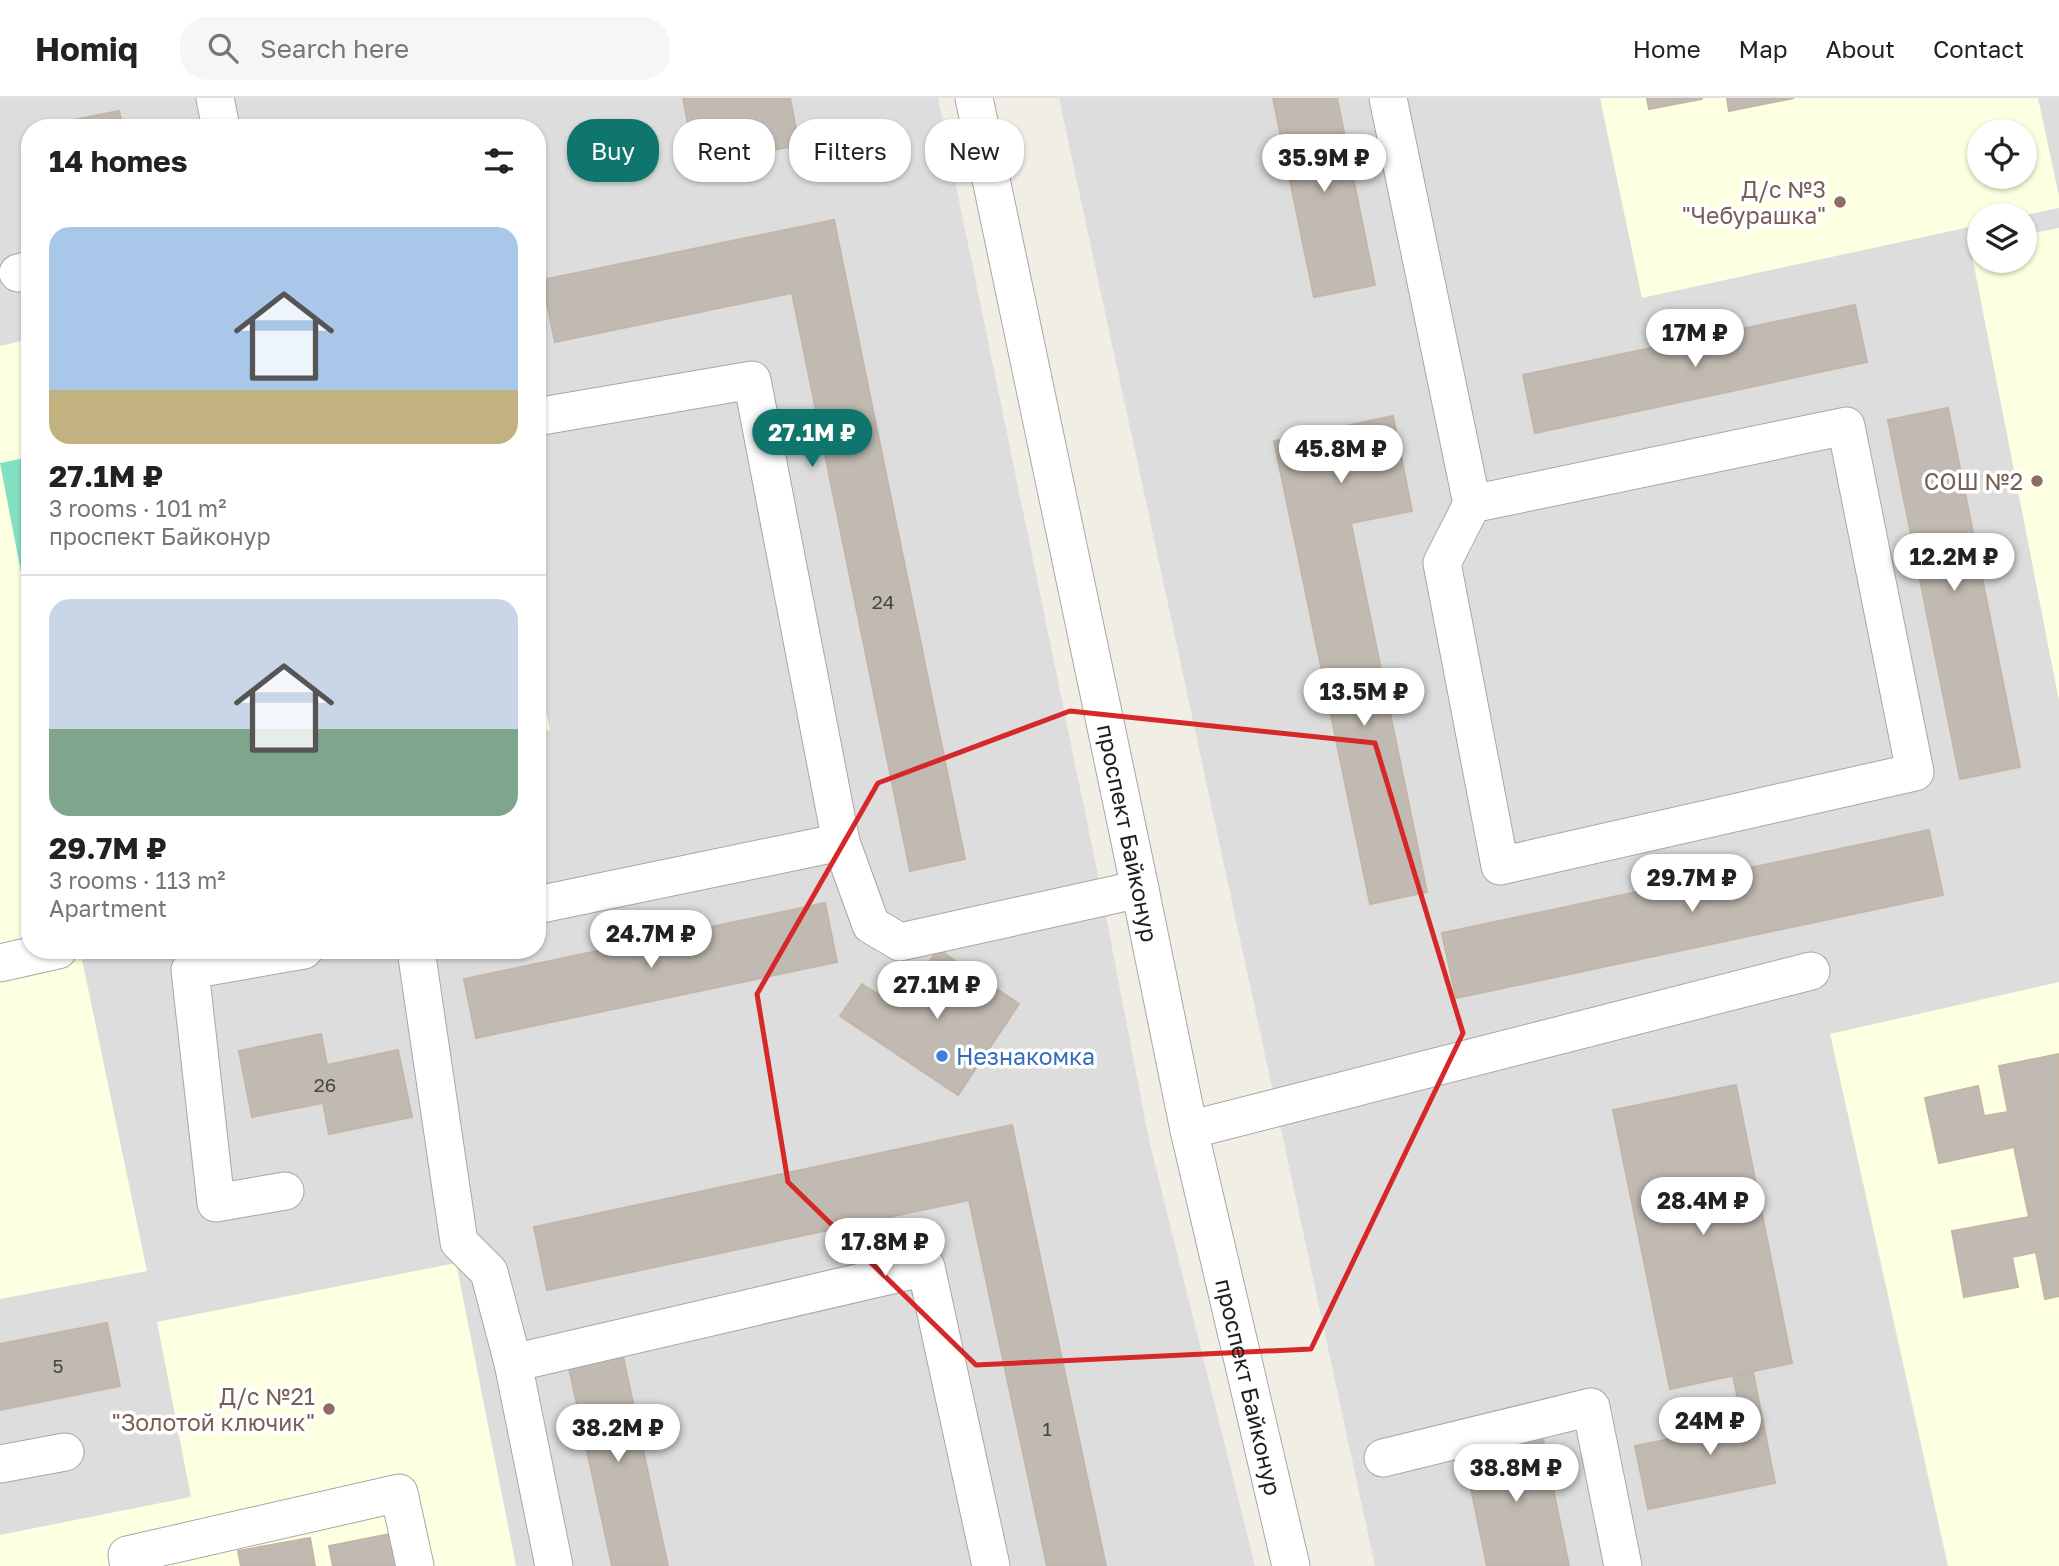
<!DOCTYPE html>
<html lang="en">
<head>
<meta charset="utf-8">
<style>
	body { margin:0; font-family:"Golos Text",sans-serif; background:#f6f6f6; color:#222; height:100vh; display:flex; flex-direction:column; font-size:26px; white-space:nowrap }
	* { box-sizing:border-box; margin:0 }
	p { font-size:23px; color:#767676 }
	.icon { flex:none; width:38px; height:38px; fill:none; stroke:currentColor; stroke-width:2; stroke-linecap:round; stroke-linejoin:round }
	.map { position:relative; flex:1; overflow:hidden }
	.drawer { position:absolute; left:21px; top:21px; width:525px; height:840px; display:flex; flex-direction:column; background:#fff; border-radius:28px; box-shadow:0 2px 5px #0004 }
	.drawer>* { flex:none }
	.hud { position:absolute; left:567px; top:21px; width:665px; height:63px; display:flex; gap:14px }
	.controls { position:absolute; left:1967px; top:21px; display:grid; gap:14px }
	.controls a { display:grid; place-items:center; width:70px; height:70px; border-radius:50%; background:#fff; box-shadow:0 2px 5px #0004; font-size:35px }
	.price { position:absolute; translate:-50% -60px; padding:0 16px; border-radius:24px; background:#fff; color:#222; font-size:23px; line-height:46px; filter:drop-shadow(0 2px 4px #0008) }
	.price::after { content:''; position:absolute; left:50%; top:42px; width:21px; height:16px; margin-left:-10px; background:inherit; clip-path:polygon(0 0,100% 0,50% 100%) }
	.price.current { background:#0f766e; color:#fff }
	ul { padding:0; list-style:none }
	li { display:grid; align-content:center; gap:14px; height:371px; padding:0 28px }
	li+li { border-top:2px solid #e0e0e0 }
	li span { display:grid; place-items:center; height:217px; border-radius:21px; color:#555 }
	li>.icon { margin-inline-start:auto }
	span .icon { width:126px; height:126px; fill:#fffc; stroke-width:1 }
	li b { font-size:30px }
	h2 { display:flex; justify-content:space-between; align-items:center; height:84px; padding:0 28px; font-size:30px }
	.tag { padding:0 24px; border-radius:28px; background:#fff; box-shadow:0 2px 5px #0004; font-size:24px; line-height:63px }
	.tag.current { background:#0f766e; color:#fff }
	header { display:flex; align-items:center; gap:42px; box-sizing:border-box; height:98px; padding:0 35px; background:#fff; border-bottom:2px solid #e0e0e0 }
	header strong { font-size:33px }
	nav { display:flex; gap:38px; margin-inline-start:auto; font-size:24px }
	.search { width:490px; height:63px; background:#f6f6f6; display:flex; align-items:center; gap:18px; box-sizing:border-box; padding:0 24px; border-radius:28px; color:#767676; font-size:26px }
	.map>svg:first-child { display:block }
</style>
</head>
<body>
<header>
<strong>Homiq</strong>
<div class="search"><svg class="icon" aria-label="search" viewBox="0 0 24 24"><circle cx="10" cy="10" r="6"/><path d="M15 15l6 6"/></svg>Search here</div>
<nav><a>Home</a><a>Map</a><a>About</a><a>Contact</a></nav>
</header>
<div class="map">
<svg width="2059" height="1468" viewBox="0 0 2059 1468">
	<rect width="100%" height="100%" fill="#f1eee6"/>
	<path fill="#dedddd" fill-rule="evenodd" d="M0,0H938L1101,792L1149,1042L1255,1468H0ZM30,30H537V852H30Z
		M1059,0H2059V1468H1375ZM1979,33H2025V79H1979ZM1979,117H2025V163H1979Z"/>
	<path fill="#fdffe1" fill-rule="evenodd" d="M1600,0H2038L2059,98V110L2025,117H1979V127L1642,200ZM1979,33H2025V79H1979Z
		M2059,130V603L1970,147L1979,146V163H2025V137Z
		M30,241V852H80L147,1173L0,1201V248Z
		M537,569L550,632L537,634Z
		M2059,884V1468H1948L1830,936Z
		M456,1165L516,1468H0V1437L191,1399L157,1224Z"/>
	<path fill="#84e0c3" d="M30,359V515L29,516L0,365Z"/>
	<path fill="#c1bab2" stroke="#c3b6a8" stroke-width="2" d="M683,0H790L799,47L696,67Z
		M1273,0H1337L1375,187L1314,199Z
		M1647,0H1702V1L1649,11Z
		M1727,0H1794L1729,13Z
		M119,13L123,30H38L37,29Z
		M834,122L965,761L910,773L792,195L555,244L542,182Z
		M1855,207L1867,264L1535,335L1523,277Z
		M1948,310L2020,669L1960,681L1888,322Z
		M1393,318L1412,413L1351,425L1357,455L1300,467L1274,343Z
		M1357,455L1427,794L1370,806L1300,467Z
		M1929,732L1943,797L1456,900L1442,835Z
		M825,805L837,864L476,940L464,881Z
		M938,851L1019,906L958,997L840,918L862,886L899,910Z
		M321,936L327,967L398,952L412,1019L329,1036L323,1005L252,1019L239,953Z
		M2059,956V1198L2045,1201L2036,1154L2012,1159L2018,1189L1964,1199L1952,1133L2029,1119L2014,1049L1939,1065L1925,1000L1978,988L1984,1018L2008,1014L1999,968Z
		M1736,987L1792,1265L1670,1291L1613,1012Z
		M1012,1027L1106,1468H1047L969,1102L547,1192L534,1129Z
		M107,1225L120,1288L0,1312V1246Z
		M623,1258L668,1468H612L569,1270Z
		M1753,1274L1775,1385L1648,1411L1635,1348L1743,1326L1733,1278Z
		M1542,1336L1569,1468H1487L1463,1352Z
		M390,1436L395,1468H333L329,1448Z
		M310,1440L315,1468H241L238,1453Z"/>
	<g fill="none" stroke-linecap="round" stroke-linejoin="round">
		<defs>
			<g id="minor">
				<path d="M215,0L221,30"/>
				<path id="s1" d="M974,0L1140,791L1189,1032L1291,1468"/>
				<path d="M1388,0L1472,406L1442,465L1500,768L1915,674L1846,328L1472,406"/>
				<path d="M18,175L30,172"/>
				<path d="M542,318L752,282L841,744L871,827L900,844L1140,791"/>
				<path d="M537,807L841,744"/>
				<path d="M416,852L459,1144L489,1174L513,1265L554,1468"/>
				<path d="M0,865L58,852"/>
				<path d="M1189,1032L1811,873"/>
				<path d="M285,1093L216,1105L190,872L304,852"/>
				<path d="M513,1265L926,1169L991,1468"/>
				<path d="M1383,1360L1591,1309L1623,1468"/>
				<path d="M0,1366L65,1354"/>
				<path d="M129,1468L127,1457L399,1395L415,1468"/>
			</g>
		</defs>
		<use href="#minor" stroke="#a7a7a7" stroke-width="39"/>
		<use href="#minor" stroke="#fff" stroke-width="37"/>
	</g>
	<path fill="none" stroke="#d62828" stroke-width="5" stroke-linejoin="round" d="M1070,613L1375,645L1463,935L1311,1251L976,1267L788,1084L757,896L878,685Z"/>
	<g fill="#8d6e63" stroke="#fff" stroke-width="2.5">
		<circle cx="1840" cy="104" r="7"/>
		<circle cx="2037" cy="383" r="7"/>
		<circle cx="329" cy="1311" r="7"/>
	</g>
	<circle fill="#3f7fe0" stroke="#fff" stroke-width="2.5" cx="942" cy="958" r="7"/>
	<g text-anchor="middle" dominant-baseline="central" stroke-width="7" stroke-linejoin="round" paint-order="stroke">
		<g font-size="19" fill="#484644">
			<text x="883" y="503">24</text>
			<text x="325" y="986">26</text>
			<text x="58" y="1267">5</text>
			<text x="1047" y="1330">1</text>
		</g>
		<g font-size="23" fill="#785e54" stroke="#fff" text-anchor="end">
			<text x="1826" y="91">Д/c №3<tspan x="1826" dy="26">"Чебурашка"</tspan></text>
			<text x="2023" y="383">СОШ №2</text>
			<text x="315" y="1298">Д/c №21<tspan x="315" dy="26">"Золотой ключик"</tspan></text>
		</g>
		<g font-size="23" fill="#202020" stroke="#fff">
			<text stroke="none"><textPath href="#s1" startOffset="751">проспект Байконур</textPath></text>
			<text stroke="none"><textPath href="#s1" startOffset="1318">проспект Байконур</textPath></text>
		</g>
		<g font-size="23" fill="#366cbe" stroke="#fff" text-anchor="start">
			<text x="956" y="958">Незнакомка</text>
		</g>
	</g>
</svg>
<div class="controls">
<a><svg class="icon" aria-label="locate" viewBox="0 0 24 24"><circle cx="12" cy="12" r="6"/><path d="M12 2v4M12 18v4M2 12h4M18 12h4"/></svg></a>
<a><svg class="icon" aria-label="layers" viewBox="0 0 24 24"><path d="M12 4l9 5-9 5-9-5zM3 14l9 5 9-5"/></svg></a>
</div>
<b class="price" style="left:1324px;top:96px">35.9M ₽</b>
<b class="price" style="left:1695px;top:271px">17M ₽</b>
<b class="price current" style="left:812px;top:371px">27.1M ₽</b>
<b class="price" style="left:1341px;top:387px">45.8M ₽</b>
<b class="price" style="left:1954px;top:495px">12.2M ₽</b>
<b class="price" style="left:1364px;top:630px">13.5M ₽</b>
<b class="price" style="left:1692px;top:816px">29.7M ₽</b>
<b class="price" style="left:651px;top:872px">24.7M ₽</b>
<b class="price" style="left:937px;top:923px">27.1M ₽</b>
<b class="price" style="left:1703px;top:1139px">28.4M ₽</b>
<b class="price" style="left:885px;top:1180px">17.8M ₽</b>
<b class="price" style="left:1710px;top:1359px">24M ₽</b>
<b class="price" style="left:618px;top:1366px">38.2M ₽</b>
<b class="price" style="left:1516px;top:1406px">38.8M ₽</b>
<div class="hud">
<a class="tag current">Buy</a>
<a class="tag">Rent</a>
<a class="tag">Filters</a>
<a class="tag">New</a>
</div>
<section class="drawer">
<h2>14 homes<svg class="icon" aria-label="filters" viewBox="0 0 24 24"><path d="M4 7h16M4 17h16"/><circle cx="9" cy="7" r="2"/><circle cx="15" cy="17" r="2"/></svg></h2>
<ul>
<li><span style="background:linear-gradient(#a9c7e8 75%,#c2b280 0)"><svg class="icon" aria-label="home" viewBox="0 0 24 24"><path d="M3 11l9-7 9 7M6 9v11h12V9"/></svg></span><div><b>27.1M ₽</b><p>3 rooms · 101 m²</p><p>проспект Байконур</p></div></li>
<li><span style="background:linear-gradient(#c9d6e8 60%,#7fa58c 0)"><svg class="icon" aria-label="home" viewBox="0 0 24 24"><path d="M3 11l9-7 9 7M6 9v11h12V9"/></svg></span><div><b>29.7M ₽</b><p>3 rooms · 113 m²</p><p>Apartment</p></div></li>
</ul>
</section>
</div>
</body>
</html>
